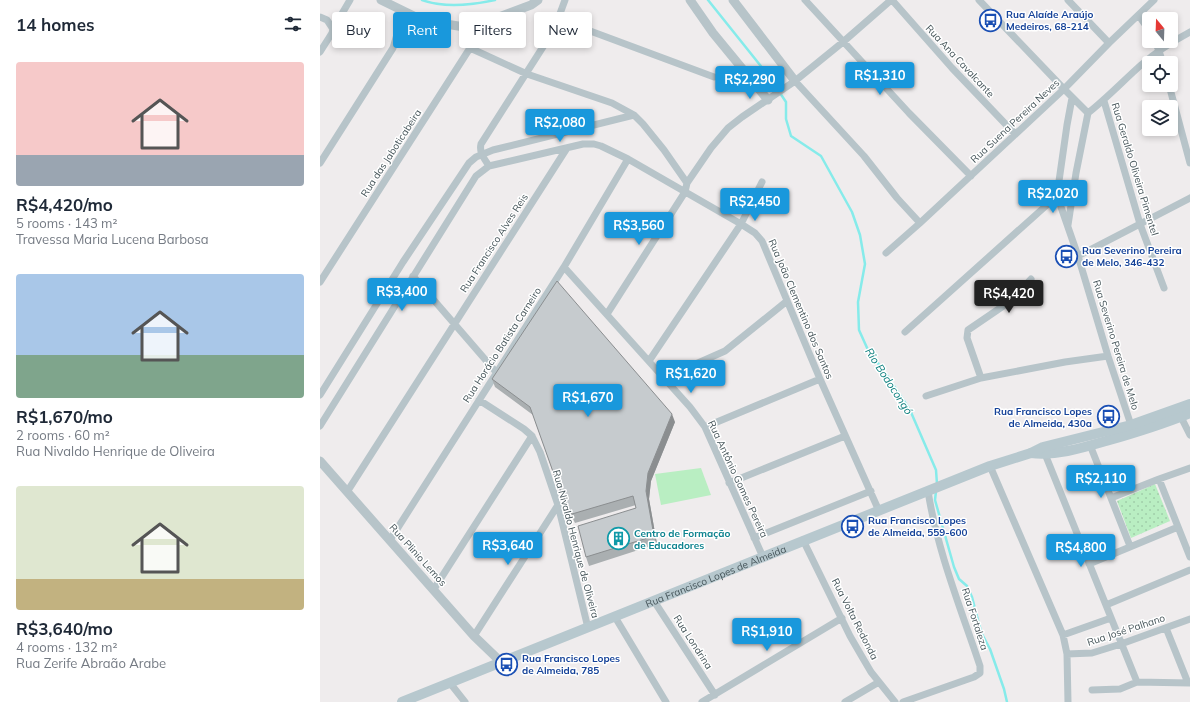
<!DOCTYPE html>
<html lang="en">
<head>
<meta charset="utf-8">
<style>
	body { margin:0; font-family:Mulish,sans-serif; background:#f6f6f7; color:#1f2937; height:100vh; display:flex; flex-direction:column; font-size:15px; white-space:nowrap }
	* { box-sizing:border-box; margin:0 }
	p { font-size:13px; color:#747a83 }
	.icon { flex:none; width:22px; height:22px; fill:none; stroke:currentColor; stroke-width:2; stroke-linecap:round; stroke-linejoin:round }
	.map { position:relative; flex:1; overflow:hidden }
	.side { display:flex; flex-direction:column; background:#fff; width:320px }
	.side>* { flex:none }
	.guide { position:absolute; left:12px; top:12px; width:380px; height:36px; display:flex; gap:8px }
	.needle { width:26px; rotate:341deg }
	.controls { position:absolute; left:822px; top:12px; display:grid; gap:8px }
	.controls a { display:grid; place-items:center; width:36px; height:36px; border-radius:4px; background:#fff; box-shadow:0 2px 6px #0003; font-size:20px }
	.price { position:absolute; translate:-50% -34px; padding:0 9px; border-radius:4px; background:#1998dc; color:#fff; font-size:13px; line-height:26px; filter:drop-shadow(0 1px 2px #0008) }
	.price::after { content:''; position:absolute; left:50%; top:24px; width:12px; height:9px; margin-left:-6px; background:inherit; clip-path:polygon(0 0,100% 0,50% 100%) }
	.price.active { background:#222; color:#fff }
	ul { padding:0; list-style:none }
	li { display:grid; align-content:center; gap:8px; height:212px; padding:0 16px }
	li span { display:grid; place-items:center; height:124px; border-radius:4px; color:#555 }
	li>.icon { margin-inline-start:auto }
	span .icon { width:72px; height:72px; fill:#fffc; stroke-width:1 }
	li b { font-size:17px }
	h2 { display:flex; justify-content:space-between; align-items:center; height:48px; padding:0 16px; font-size:17px }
	.pill { padding:0 14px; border-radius:4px; background:#fff; box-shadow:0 2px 6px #0003; font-size:14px; line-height:36px }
	.pill.active { background:#1998dc; color:#fff }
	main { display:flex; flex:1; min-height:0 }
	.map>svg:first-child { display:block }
</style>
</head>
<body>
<main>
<section class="side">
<h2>14 homes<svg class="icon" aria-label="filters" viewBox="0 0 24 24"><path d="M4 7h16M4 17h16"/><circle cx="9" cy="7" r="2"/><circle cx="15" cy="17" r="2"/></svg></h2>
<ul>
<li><span style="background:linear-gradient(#f6c9c9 75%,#9aa5b1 0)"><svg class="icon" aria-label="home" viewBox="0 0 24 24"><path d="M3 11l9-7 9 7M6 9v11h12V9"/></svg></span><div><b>R$4,420/mo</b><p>5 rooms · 143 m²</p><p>Travessa Maria Lucena Barbosa</p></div></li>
<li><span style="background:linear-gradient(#a9c7e8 65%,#7fa58c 0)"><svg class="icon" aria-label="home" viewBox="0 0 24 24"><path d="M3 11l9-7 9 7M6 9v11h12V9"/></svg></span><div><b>R$1,670/mo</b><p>2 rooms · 60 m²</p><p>Rua Nivaldo Henrique de Oliveira</p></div></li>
<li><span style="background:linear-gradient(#dfe7d0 75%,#c2b280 0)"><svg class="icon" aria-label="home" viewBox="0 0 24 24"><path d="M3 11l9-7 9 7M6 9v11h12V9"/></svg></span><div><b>R$3,640/mo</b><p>4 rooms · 132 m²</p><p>Rua Zerife Abraão Arabe</p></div></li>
</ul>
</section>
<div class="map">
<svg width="870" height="702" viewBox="0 0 870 702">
	<defs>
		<pattern id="park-dots" width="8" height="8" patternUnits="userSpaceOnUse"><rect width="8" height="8" fill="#b9eec2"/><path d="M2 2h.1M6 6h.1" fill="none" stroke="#a0cea9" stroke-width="1.8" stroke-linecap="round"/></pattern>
	</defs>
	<rect width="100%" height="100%" fill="#efeced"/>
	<path fill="url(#park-dots)" d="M835,484L850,521L811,538L797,501Z"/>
	<path fill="#b9eec2" d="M381,468L391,495L341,505L335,474Z"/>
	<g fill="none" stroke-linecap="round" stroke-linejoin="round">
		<path stroke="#86ebea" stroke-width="2.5" d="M102,0C124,8 152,5 175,0
			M388,0L448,75L466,102V119L471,136L501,156L532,212L540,235L545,264L538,302L539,330L548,350L566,374L590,410L616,470L617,484
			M616,491L615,500L634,567L639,579L647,586L652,597L659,624L662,634L670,649L684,689L687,702"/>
		<path stroke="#b7c4c9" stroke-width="7" d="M485,0L589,113L651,176
			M572,0L632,68L695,134
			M659,0L744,89L768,113
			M748,0L789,43
			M819,16L829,30
			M0,17L7,20L13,29L12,33L0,52
			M238,19L245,0
			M13,29L30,0
			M835,41L839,51L843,63
			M150,48V28
			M475,81L544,156L577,198L600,223
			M849,85L870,163
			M752,98L747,125L739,181L738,195L741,207L758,256L788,356L811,425
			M784,101L820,224L844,288
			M768,113C787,98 803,81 821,65C836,52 853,41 870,32
			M0,163L73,48L84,11
			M169,166C164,158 159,153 161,144L228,39L238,19L394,77
			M748,225L756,173L768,113
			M566,253L600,223L744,89L789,43L834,0
			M758,256L870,198
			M244,267L370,407L385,427L443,557
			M93,276L176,372
			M0,282L150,48L207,74L292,103L314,115L323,124L344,150L367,183
			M287,314L365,192L367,183L391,148L408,128L422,117L475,81L523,42L571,0
			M585,332L738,195
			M329,361L421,224L442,182
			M344,378L405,351L467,301
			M661,378L647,338L648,330L692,300L711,279
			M0,395L83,262L149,163L156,157L173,150L314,115
			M606,396L661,378L745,362L788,356
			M159,400L204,429L212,436L220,452L238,505L268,628
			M859,413L870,435
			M0,426L156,176L169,166L263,144H274L281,146L308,159L421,224L435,233L442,241L500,379L559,511
			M385,427L500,379
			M770,445L810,546
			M723,449L817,682
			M670,466L743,635L747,654L748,702
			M839,479L870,557
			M409,483L525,436
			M27,492L247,148
			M791,498L839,479L870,468
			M434,538L551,491
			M70,540L244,267L308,159
			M483,540L530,636L541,655L551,672L575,702
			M769,564L858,527
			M114,589L212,436
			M334,601L395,695
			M786,605L870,570
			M295,617L346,702
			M846,628L868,683
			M743,635L791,618
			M154,636L238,505
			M747,654L772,653L801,644L870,619
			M817,682L870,683
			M130,683L145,702
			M772,690L800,689L817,682
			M382,702L522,618
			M525,702L559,682
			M583,702L654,677L660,673V666C641,609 617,550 608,491"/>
		<path stroke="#b7c4c9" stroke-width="9" d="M61,0L102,20L150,28L211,5L218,0
			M370,0L393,33L448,100
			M413,0L475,81
			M0,461L154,636L181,662"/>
		<g stroke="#b7c8ce" stroke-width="10">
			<path d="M711,453C736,456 762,448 786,441C814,433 843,424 870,413"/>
			<path id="s1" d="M82,702L670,466L711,453L723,447L811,425L870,404"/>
		</g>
	</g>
	<path fill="#aaafb1" d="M172,379L355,422L331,481L329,499L337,544L269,566L266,557L316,508V505L255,523L240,492L213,415L175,387Z"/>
	<path fill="#8b8e90" d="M352,414L355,422L331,481L329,499L337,544L334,536L326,491L328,473Z"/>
	<path fill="#c6cbce" stroke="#8b8e90" d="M237,281L352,414L328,473L326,491L334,536L266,557L258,526L316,508L313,496L252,514L237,483L210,407L172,379Z"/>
	<defs>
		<symbol id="bus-ring" viewBox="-11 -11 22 22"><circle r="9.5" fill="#fff" stroke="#1a4fb4" stroke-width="1.5"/><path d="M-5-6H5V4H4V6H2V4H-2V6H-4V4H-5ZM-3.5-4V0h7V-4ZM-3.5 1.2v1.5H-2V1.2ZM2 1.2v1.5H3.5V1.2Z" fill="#1a4fb4"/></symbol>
		<symbol id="building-ring" viewBox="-11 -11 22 22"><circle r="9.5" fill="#fff" stroke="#0f9aa8" stroke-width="1.5"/><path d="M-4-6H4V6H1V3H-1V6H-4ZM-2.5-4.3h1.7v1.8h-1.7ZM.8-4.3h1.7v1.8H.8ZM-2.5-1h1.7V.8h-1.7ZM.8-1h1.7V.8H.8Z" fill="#0f9aa8"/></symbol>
	</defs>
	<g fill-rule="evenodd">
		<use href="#bus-ring" x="658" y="8" width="25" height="25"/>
		<use href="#bus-ring" x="734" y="244" width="25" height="25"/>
		<use href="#bus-ring" x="776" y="404" width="25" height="25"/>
		<use href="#bus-ring" x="520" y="514" width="25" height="25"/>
		<use href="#building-ring" x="286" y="526" width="25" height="25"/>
		<use href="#bus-ring" x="174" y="652" width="25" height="25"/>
	</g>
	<g text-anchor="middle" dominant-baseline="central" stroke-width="3" stroke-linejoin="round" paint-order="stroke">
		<g font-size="10" font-weight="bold" fill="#164399" stroke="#fff" text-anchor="start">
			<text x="686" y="14">Rua Alaíde Araújo<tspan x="686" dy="12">Medeiros, 68-214</tspan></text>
			<text x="762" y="250">Rua Severino Pereira<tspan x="762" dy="12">de Melo, 346-432</tspan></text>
			<text x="772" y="411" text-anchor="end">Rua Francisco Lopes<tspan x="772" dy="12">de Almeida, 430a</tspan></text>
			<text x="548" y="520">Rua Francisco Lopes<tspan x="548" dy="12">de Almeida, 559-600</tspan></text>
			<text x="202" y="658">Rua Francisco Lopes<tspan x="202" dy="12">de Almeida, 785</tspan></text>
		</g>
		<g font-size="10" fill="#455459" stroke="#fff">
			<text transform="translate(640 61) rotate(47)">Rua Ana Cavalcante</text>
			<text transform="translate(695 121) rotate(-43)">Rua Suena Pereira Neves</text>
			<text transform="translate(71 153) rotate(-57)">Rua das Jaboticabeira</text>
			<text transform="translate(815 169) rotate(73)">Rua Geraldo Oliveira Pimentel</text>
			<text transform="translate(174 243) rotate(-57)">Rua Francisco Alves Reis</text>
			<text transform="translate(481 309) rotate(67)">Rua João Clementino dos Santos</text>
			<text transform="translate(182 345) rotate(-57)">Rua Horácio Batista Carneiro</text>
			<text transform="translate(796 345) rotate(73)">Rua Severino Pereira de Melo</text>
			<text transform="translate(418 479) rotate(65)">Rua Antônio Gomes Pereira</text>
			<text transform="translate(256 544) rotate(75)">Rua Nivaldo Henrique de Oliveira</text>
			<text transform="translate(98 555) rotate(48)">Rua Plinio Lemos</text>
			<text stroke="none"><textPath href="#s1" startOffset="338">Rua Francisco Lopes de Almeida</textPath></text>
			<text transform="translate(535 619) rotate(63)">Rua Volta Redonda</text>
			<text transform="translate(655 619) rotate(72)">Rua Fortaleza</text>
			<text transform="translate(806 630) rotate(-18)">Rua José Palhano</text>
			<text transform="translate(373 642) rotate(57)">Rua Londrina</text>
		</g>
		<g font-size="10" font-weight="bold" fill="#0d838f" stroke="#fff" text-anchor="start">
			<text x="314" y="533">Centro de Formação<tspan x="314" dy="12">de Educadores</tspan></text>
		</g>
		<g font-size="11" font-style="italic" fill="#0d807f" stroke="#fff">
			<text transform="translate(569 381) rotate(57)">Rio Bodocongó</text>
		</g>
	</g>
</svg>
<div class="controls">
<a><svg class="needle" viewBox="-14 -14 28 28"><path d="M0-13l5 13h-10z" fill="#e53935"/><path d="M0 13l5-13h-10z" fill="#747a83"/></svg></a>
<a><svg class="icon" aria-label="locate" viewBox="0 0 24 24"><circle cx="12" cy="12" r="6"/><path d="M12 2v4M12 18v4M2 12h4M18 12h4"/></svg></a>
<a><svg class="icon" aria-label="layers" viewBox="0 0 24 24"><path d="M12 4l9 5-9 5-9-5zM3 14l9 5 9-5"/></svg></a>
</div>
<b class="price" style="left:560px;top:96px">R$1,310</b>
<b class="price" style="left:430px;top:100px">R$2,290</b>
<b class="price" style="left:240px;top:143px">R$2,080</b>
<b class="price" style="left:733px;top:214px">R$2,020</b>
<b class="price" style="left:435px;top:222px">R$2,450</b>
<b class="price" style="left:319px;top:246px">R$3,560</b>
<b class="price" style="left:82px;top:312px">R$3,400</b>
<b class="price active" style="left:689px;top:314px">R$4,420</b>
<b class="price" style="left:371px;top:394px">R$1,620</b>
<b class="price" style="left:268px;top:418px">R$1,670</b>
<b class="price" style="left:781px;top:499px">R$2,110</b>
<b class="price" style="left:188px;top:566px">R$3,640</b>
<b class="price" style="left:761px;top:568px">R$4,800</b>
<b class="price" style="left:447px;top:652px">R$1,910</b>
<div class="guide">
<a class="pill">Buy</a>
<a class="pill active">Rent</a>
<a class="pill">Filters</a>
<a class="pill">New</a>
</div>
</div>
</main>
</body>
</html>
